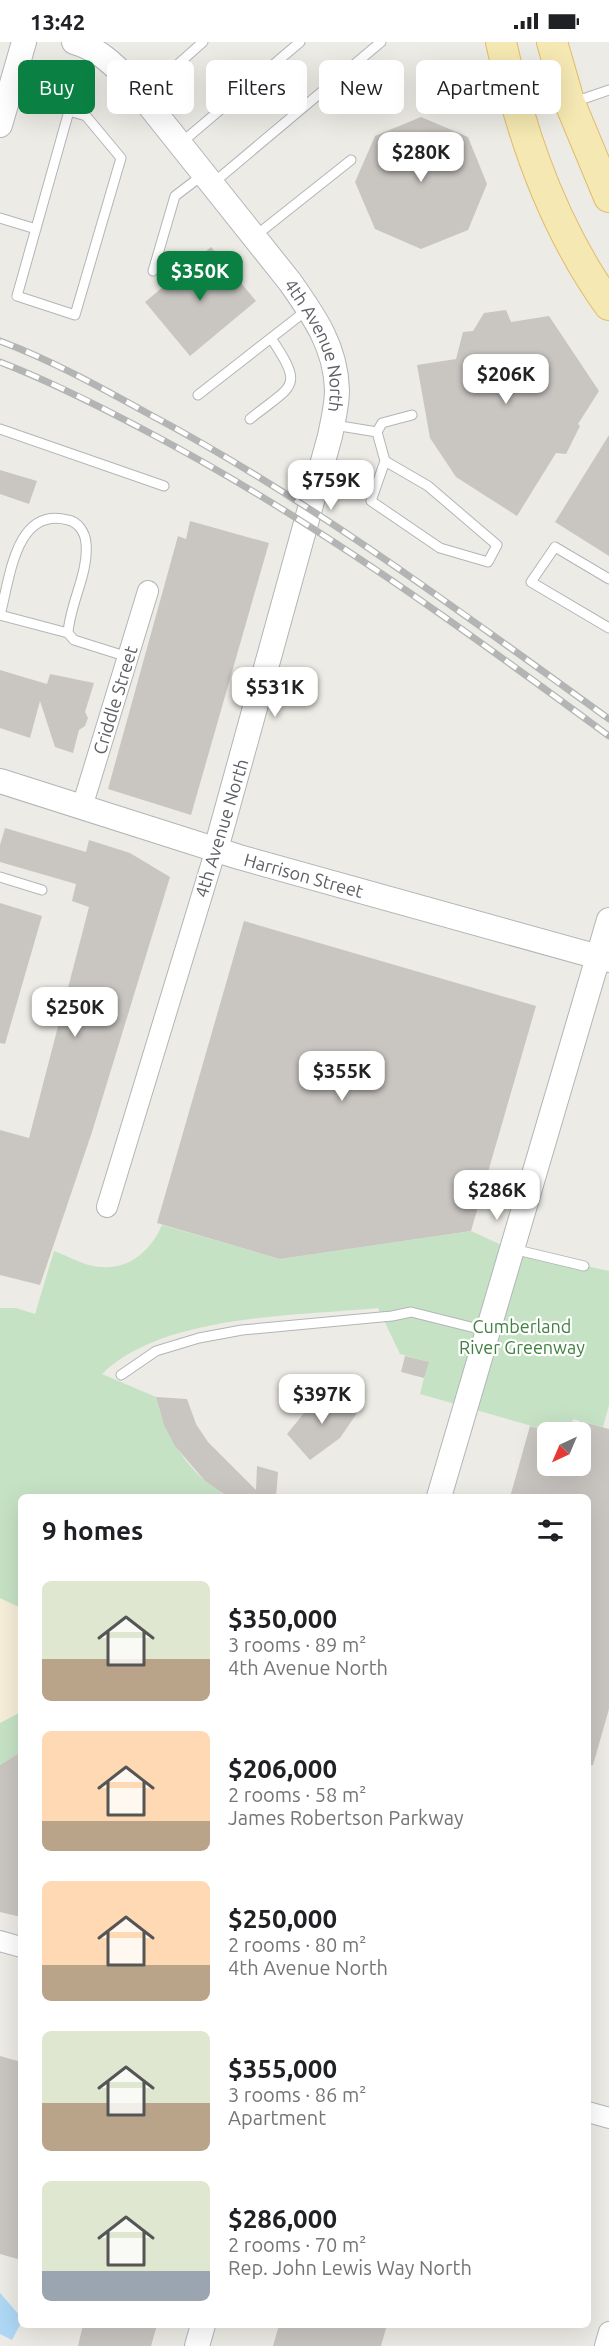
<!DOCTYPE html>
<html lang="en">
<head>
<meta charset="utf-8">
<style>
	body { margin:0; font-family:Ubuntu,sans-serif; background:#f2f2f2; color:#202124; height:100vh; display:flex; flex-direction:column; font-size:22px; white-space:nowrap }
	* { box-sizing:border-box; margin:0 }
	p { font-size:20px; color:#757577 }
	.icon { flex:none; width:33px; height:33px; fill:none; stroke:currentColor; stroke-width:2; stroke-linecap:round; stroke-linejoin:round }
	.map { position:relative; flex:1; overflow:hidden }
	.drawer { position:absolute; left:18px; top:1452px; width:573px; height:834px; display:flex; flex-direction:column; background:#fff; border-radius:9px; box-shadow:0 6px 24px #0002 }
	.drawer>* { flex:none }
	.hud { position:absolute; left:18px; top:18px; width:573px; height:54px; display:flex; gap:12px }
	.needle { width:39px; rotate:224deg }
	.controls { position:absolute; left:537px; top:1380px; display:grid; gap:12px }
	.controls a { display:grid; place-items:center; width:54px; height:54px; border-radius:9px; background:#fff; box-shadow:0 6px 24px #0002; font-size:30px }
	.price { position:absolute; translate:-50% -51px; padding:0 14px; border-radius:12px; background:#fff; color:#222; font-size:20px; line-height:39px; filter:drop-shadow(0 2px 3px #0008) }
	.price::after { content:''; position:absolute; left:50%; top:36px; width:18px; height:14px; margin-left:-9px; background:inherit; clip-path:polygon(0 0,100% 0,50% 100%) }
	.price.selected { background:#0b8043; color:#fff }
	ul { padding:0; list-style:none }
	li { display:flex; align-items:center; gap:18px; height:150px; padding:0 24px }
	li span { display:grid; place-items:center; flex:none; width:168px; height:120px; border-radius:9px; color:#555 }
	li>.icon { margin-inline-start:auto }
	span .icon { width:72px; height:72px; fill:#fffc; stroke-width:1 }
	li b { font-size:26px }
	h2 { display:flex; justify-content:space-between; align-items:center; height:72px; padding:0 24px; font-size:26px }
	.chip { padding:0 21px; border-radius:9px; background:#fff; box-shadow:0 6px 24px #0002; font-size:21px; line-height:54px }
	.chip.selected { background:#0b8043; color:#fff }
	.status { display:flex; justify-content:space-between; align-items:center; height:42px; padding:0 30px; background:#fff; direction:ltr }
	.status svg { height:16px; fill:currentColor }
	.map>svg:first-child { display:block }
</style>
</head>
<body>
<div class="status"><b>13:42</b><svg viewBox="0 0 49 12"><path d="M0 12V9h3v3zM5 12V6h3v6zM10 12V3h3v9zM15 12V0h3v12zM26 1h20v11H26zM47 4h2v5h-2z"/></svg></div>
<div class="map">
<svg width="609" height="2304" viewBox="0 0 609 2304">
	<rect width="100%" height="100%" fill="#edebe5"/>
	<path fill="#c6e2c5" d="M162,1183L280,1217L471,1189L510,1207L609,1229V1363L603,1385L573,1377L569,1390H553L420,1352L428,1320L400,1312L378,1266C297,1274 163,1272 102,1332L156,1355C164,1388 179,1415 203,1437C210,1444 221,1448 225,1455H21V1710L0,1723V1266H16L35,1272L54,1209C66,1213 77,1220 89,1223C123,1232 149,1213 162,1183Z"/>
	<path fill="#f6eed8" d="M0,1556L21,1566V1670L0,1681Z"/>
	<path fill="#aed8f5" d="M0,2251L21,2275V2281L12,2298L0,2292Z"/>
	<path fill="#c9c6c2" d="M421,75L468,95L487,142L468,188L421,207L375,187L355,140L375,94Z
		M211,205L256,259L190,314L145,260Z
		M506,268L511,280L549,274L599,349L578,382L580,384L566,412L556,411L517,474L456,435L430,396L417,323L456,317L463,290L473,289L484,271Z
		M609,393V514L555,480Z
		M0,428L37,439L29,462L0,452Z
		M190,479L269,501L191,773L108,747L178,494L186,497Z
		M0,628L47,642L50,632L94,641L85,670L88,676L85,684L79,688L73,711L55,705L40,659L30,696L0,686Z
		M5,786L86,810L89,798L130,811L170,835L92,1090L40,1243L0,1233V1088L29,1096L89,865L72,859L76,842L0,820V803Z
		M0,861L42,874L5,1002L0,1001Z
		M244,879L536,964L471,1189L280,1217L157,1181Z
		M405,1314L429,1320L424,1336L401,1330Z
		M337,1350L357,1371L340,1396L310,1418L287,1392L309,1365Z
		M156,1355L187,1357L196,1382L208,1400L256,1448L257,1424L278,1430L276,1455H228L205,1439L175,1404L164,1383Z
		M580,1379L609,1387V1667L593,1723H588V1455H510L530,1384L548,1389V1424H580Z
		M21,1710V1875L0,1870V1723Z
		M0,2014L21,2020V2218L0,2212Z
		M83,2283H157L151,2304H78Z
		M279,2283H387L381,2304H273Z"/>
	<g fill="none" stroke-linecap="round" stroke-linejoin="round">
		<defs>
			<path id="service" d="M142,54L203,0
				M574,60L609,48
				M69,69L86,74L121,116L75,273L17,254Z
				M181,101L300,0
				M212,142L381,0
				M0,176L36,187
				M254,195L351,118
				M153,229L175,154L204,132
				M198,353L307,268
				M250,377C293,342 305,347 271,296
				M334,383L377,390L385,419L371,459L440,506L488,520L497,503L428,444L385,419
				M0,387L164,444
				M377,390L382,381L412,373
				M609,537L555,505L531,540L609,586
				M68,591C70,561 89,531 86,501C85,490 78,480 68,478C15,464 10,537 0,573L68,591L74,598L128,615
				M0,835L42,848
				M513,1207L584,1224
				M121,1333L156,1309L199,1296L242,1288L392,1274L411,1270L487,1289"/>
			<g id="minor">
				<path id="s1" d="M82,765L148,549"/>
				<path d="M107,1165L216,807"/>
				<path d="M0,1899L21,1905"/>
				<path d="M588,2070L609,2076"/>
				<path d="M605,2304L609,2290"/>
			</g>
			<g id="tertiary">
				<path id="s2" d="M74,0C98,7 112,21 129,38L290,240C314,274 336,305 337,348C337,363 333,379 330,394L216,807"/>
				<path d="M0,83L24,0"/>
				<path id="s3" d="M0,739L239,815L609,918"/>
				<path d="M439,1455L609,878"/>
				<path d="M197,2304L203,2283"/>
			</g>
			<path id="primary" d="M501,0C521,94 553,185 609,263
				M552,0L569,59L609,155"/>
		</defs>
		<use href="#service" stroke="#b2b5b8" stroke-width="11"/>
		<use href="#minor" stroke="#b2b5b8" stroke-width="22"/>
		<use href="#tertiary" stroke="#b2b5b8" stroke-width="26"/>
		<use href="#primary" stroke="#e1bc6b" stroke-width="32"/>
		<use href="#service" stroke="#fff" stroke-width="9"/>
		<use href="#minor" stroke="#fff" stroke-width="20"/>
		<use href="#tertiary" stroke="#fff" stroke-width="24"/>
		<use href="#primary" stroke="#f5e8b2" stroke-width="30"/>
		<defs>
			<path id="rail" d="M0,299C51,318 100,345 147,371C311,458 459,569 609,677
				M0,320C52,340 99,364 148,390C311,476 461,585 609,694"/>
		</defs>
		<use href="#rail" stroke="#b3b4b4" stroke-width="7"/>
		<use href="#rail" stroke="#fff" stroke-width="4.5" stroke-dasharray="14" stroke-linecap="butt"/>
	</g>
	<g text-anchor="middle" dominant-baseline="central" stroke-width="4.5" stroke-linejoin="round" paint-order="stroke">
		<g font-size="18" fill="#5d6064" stroke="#fff">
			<text stroke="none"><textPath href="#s2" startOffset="396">4th Avenue North</textPath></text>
			<text stroke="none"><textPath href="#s1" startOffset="112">Criddle Street</textPath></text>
			<text transform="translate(221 786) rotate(-73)">4th Avenue North</text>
			<text stroke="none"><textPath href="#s3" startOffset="318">Harrison Street</textPath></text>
		</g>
		<g font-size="18" fill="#408040" stroke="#fff">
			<text x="522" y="1284">Cumberland<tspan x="522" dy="21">River Greenway</tspan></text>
		</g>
	</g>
</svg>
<div class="controls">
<a><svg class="needle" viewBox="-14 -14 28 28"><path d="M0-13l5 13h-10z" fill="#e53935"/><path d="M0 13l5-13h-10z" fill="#757577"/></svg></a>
</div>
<b class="price" style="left:421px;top:141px">$280K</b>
<b class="price selected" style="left:200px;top:260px">$350K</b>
<b class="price" style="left:506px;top:363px">$206K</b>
<b class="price" style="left:331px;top:469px">$759K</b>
<b class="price" style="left:275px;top:676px">$531K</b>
<b class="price" style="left:75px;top:996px">$250K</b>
<b class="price" style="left:342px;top:1060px">$355K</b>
<b class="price" style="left:497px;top:1179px">$286K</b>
<b class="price" style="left:322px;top:1383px">$397K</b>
<div class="hud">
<a class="chip selected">Buy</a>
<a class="chip">Rent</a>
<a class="chip">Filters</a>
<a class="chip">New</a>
<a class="chip">Apartment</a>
</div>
<section class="drawer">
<h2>9 homes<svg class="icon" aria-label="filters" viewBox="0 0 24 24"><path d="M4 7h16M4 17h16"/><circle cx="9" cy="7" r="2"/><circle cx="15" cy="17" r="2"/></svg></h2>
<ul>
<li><span style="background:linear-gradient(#dfe7d0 65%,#b9a48a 0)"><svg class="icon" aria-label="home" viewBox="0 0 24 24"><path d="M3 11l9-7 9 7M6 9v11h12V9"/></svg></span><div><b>$350,000</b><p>3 rooms · 89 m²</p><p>4th Avenue North</p></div></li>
<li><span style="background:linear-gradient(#ffd9b3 75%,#b9a48a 0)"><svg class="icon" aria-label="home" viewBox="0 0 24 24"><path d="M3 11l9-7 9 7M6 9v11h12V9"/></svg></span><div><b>$206,000</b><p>2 rooms · 58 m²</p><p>James Robertson Parkway</p></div></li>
<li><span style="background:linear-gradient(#ffd9b3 70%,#b9a48a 0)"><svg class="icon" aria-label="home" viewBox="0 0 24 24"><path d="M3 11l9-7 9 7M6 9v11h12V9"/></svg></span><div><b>$250,000</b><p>2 rooms · 80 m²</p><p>4th Avenue North</p></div></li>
<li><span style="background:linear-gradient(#dfe7d0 60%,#b9a48a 0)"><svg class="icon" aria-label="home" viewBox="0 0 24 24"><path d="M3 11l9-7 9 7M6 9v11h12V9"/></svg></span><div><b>$355,000</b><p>3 rooms · 86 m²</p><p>Apartment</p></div></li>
<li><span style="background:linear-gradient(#dfe7d0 75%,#9aa5b1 0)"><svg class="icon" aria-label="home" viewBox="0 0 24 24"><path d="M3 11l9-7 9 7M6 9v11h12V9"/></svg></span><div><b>$286,000</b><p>2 rooms · 70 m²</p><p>Rep. John Lewis Way North</p></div></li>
</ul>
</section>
</div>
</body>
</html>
